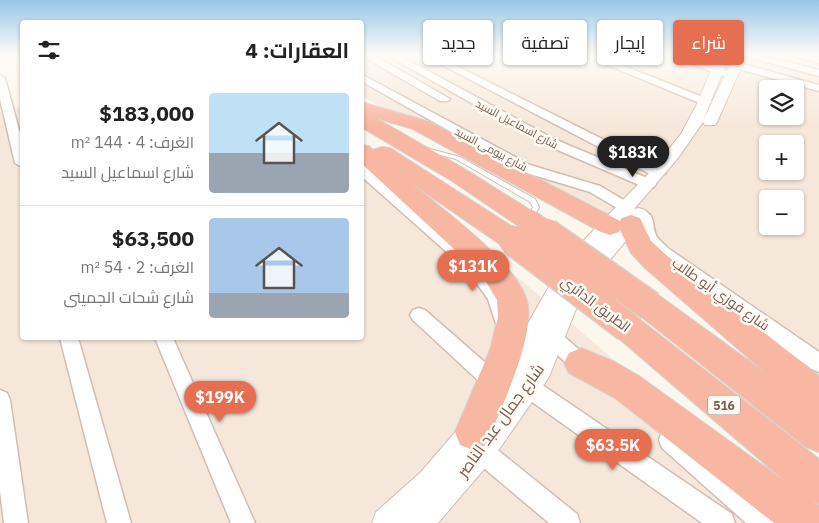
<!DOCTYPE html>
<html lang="ar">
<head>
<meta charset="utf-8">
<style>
	body { margin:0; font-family:"IBM Plex Sans",Cairo,sans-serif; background:#f2f2f2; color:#222; direction:rtl; height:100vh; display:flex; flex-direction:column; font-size:19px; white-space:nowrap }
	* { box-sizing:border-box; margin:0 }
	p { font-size:16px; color:#767676 }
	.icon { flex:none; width:28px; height:28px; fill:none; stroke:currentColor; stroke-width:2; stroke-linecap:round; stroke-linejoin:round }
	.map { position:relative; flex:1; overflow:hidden; direction:ltr }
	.sheet { position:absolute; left:20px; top:20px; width:344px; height:320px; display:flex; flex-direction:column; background:#fff; border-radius:5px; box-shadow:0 1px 4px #0004; direction:rtl }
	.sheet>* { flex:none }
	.guide { position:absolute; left:379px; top:20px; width:365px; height:45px; direction:rtl; display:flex; gap:10px }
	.controls { position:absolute; left:759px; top:80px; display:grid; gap:10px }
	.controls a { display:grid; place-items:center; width:45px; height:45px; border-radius:5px; background:#fff; box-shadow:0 1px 4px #0004; font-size:25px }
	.price { position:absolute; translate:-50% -42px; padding:0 11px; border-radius:18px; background:#e76f51; color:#fff; font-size:16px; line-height:32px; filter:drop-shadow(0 1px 2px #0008) }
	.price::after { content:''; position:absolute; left:50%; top:30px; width:15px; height:11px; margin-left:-8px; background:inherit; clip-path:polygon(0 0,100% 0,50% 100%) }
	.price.on { background:#222; color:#fff }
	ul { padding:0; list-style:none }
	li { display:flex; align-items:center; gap:15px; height:125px; padding:0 15px }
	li+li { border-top:1px solid #e0e0e0 }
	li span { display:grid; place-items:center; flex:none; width:140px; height:100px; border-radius:5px; color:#555 }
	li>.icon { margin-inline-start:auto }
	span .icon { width:60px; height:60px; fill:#fffc; stroke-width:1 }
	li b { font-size:21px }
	h2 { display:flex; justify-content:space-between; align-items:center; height:60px; padding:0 15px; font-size:21px }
	.chip { padding:0 18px; border-radius:5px; background:#fff; box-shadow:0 1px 4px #0004; font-size:18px; line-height:45px }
	.chip.on { background:#e76f51; color:#fff }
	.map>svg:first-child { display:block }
</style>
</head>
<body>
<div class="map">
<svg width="819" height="523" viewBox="0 0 819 523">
	<rect width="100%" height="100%" fill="#fdf6ec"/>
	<path fill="#f5e8da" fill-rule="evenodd" d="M361,54H819V371L639,239L361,96ZM768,89H795V116H768ZM768,144H795V171H768ZM768,199H795V226H768Z
		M0,98L22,110V338H361V167L486,250L804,523H0Z"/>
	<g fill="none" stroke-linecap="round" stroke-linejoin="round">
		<defs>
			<path id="service" d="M423,147L460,157L535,199L539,207L532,221H530L527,219L533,207L530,202L456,159L421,150L420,149Z"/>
			<path id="minor" d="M361,54H372L450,99L448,101H440L362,56Z
				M385,54H397L554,139L654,181L656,184L654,187H644L546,145Z
				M421,54H433L664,170L666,173L659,177L654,176Z
				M581,54H594L710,100L712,102L706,105L702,104Z
				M665,54H679L734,73L735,75L734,77H726Z
				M708,54H723L728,57L723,60Z
				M742,54H758L819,70V76L744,56Z
				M791,54H807L819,57V63L793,56Z
				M735,62L819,85V91L731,67V63Z
				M361,74L530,165L600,186L632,205L634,208L632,211H622L590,192L520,171L361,81Z
				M0,75L5,78L22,141V167L15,163L0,99Z
				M361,165L366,166L479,262C494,279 508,298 512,322L509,327L503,330L497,327L488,299L467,270L361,176Z
				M639,209C659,215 650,225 657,237C660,241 665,245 669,249L819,352V372L812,369L657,257L644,242L640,223L632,214L634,210Z
				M419,308L425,310L497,373L500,379L497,385L490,388L483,385L413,320L410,315L413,310Z
				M553,331L560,333L592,361L595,367L592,373L585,376L578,373L546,345L544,339L546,333Z
				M60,338H78L131,523H107Z
				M155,338H173L255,523H231Z
				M528,378L535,380L732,514L735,523H702L521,394L518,387L521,380Z
				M0,390L7,393L10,400L28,523H4L0,491Z
				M670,429L678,432L773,514L776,523H746L662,448L659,440L662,432Z
				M481,440L489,443L577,514L580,523H549L473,459L470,451L473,443Z"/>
			<path id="tertiary" d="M718,54H730L703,121L735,54H747L717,122L715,125H705L703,122L678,158L634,209L639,208L645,210L648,214L600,272L576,309L549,377L491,461L438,523H372L376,512L421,472L469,416L478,412L487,416L488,418L502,400L495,397L491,389L556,274L586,238L652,170L681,134L696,106Z"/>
			<path id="motorway" d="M361,102L427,121L620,221L622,218L631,215L640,218L651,241L665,254L819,376V452L806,447L639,315L635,306L639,297L650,294L661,297L767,374L645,268L631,253L620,230L619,232L610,235L601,232L413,129L376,118L468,171L538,215L542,221L538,227L529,230L520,227L452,181L361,127Z
				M361,145L369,146L373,150L382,147L390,148L522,233L526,240L522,247L513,249L504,247L411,183C442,209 523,267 528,306C533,343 500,410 486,445L473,450L460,445L455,432L490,350L498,317L497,300L482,275L361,163Z
				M627,314L638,318L819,459V504L813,502L819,506V523H774L615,398L569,373L564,363L569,353L581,348L615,362L639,376L786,482L616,336L611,327L616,318Z"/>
		</defs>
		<use href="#service" stroke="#d1beb0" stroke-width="2"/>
		<use href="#minor" stroke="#d1beb0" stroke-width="3"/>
		<use href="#tertiary" stroke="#d1beb0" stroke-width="2"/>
		<use href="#motorway" stroke="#dad1cd" stroke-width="2"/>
		<use href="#service" fill="#fff" fill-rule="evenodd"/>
		<use href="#minor" fill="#fff" fill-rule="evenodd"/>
		<use href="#tertiary" fill="#fff" fill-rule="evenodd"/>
		<use href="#motorway" fill="#f7b7a3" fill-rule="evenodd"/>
		<defs>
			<path id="motorway-bridge-far1" d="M529,221L548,235"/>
			<path id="motorway-bridge" d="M546,233L650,306
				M513,240L627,327"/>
		</defs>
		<use href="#motorway-bridge-far1" stroke="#dad1cd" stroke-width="25" stroke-linecap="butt"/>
		<use href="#motorway-bridge" stroke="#dad1cd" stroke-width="32" stroke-linecap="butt"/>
		<use href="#motorway-bridge-far1" stroke="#f7b7a3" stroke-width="23"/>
		<use href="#motorway-bridge" stroke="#f7b7a3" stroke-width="29"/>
	</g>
	<linearGradient id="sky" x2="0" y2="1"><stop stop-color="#97c7e8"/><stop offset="0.43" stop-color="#fefbf6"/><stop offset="1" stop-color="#fefbf6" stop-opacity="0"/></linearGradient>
	<rect width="819" height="127" fill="url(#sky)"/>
	<g text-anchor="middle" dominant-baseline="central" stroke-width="5" stroke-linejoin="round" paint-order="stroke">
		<g font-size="11" fill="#7a5c4d" stroke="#fffaf3">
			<text transform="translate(517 124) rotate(28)">شارع اسماعيل السيد</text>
			<text transform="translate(491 149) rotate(28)">شارع بيومى السيد</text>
		</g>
		<rect fill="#fffaf3" stroke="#a28b7f" stroke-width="1" x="708" y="395.5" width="32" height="19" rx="4"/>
		<g font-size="12" font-weight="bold" fill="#7a5c4d">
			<text x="724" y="405">516</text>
		</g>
		<g font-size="14" fill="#7a5c4d" stroke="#fffaf3">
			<text transform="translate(721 294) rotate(35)">شارع فوزي أبو طالب</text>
			<text transform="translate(596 304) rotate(37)">الطريق الدائري</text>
		</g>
		<g font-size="16" fill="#7a5c4d" stroke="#fffaf3">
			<text transform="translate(500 420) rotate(-54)">شارع جمال عبد الناصر</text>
		</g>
	</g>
</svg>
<div class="controls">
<a><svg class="icon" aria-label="layers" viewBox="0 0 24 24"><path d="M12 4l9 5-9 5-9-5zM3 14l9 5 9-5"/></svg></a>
<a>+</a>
<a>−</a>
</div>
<b class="price on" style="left:633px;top:178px">$183K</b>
<b class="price" style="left:473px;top:292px">$131K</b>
<b class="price" style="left:220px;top:423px">$199K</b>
<b class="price" style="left:613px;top:471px">$63.5K</b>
<div class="guide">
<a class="chip on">شراء</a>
<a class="chip">إيجار</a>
<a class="chip">تصفية</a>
<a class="chip">جديد</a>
</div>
<section class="sheet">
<h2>العقارات: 4<svg class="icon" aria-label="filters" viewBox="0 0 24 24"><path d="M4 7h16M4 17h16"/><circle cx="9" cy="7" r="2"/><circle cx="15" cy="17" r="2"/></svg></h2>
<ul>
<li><span style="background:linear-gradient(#bfe0f5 60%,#9aa5b1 0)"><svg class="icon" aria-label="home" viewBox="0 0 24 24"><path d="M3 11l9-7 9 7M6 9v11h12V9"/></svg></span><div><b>$183,000</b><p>الغرف: 4 · 144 m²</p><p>شارع اسماعيل السيد</p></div></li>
<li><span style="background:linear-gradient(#a9c7e8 75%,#9aa5b1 0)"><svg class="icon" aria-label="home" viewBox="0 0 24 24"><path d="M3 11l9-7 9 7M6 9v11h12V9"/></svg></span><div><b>$63,500</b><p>الغرف: 2 · 54 m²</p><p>شارع شحات الجمينى</p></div></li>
</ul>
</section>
</div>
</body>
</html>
